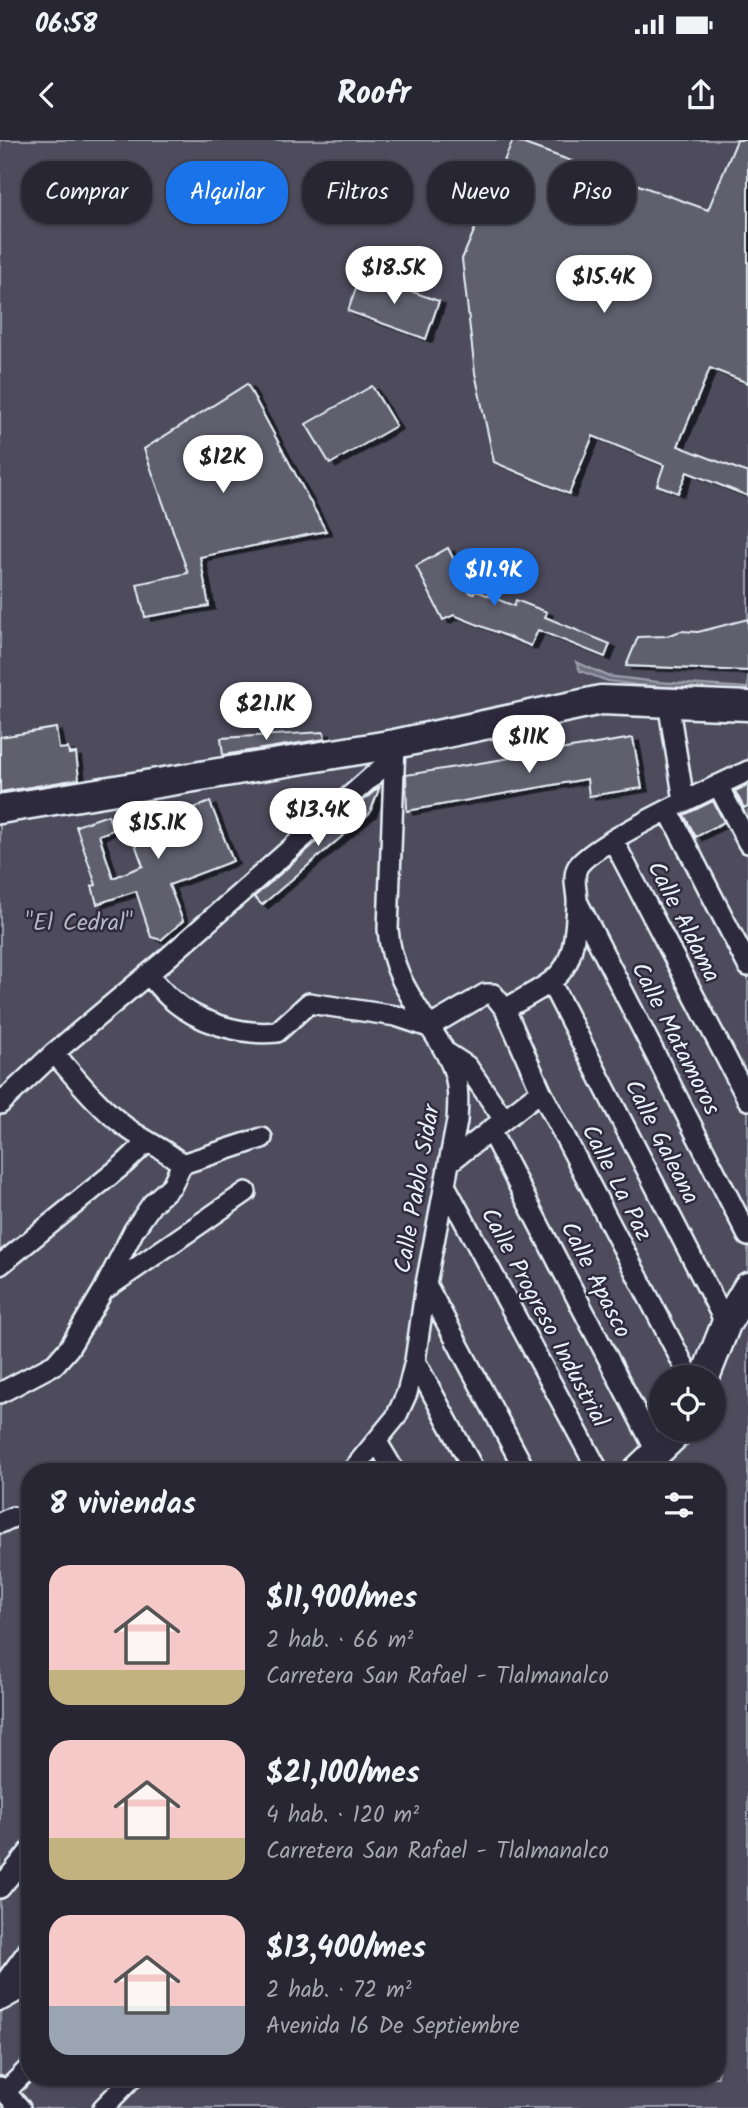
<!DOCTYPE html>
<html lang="es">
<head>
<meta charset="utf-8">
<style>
	body { margin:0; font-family:Kalam,sans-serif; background:#302e3b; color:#f1f3f6; height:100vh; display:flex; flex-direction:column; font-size:26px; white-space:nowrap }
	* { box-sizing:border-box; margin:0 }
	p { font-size:23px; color:#a5a5ac }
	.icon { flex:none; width:38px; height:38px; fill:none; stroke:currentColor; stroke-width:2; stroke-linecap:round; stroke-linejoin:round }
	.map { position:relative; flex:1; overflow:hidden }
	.side { position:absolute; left:21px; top:1323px; width:705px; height:623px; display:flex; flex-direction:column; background:#282633; border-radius:28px; box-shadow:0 2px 5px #0004,0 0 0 2px #44434e }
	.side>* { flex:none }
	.banner { position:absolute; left:21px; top:21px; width:707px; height:63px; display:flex; gap:14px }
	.fabs { position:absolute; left:649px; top:1225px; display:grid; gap:14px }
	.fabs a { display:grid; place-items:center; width:77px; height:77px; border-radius:50%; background:#282633; box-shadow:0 2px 5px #0004,0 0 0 2px #44434e; font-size:35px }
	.price { position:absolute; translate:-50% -60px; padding:0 16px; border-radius:24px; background:#fff; color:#222; font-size:23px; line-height:46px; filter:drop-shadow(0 2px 4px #0008) }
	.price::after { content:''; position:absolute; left:50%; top:42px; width:21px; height:16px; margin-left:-10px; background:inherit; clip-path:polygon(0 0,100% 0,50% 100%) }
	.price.current { background:#1a73e8; color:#fff }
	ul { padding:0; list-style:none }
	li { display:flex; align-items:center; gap:21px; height:175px; padding:0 28px }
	li span { display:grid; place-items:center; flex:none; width:196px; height:140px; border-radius:21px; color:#555 }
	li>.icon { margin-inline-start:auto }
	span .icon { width:84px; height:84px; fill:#fffc; stroke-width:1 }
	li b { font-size:30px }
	h2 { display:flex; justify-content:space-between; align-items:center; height:84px; padding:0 28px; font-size:30px }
	.chip { padding:0 24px; border-radius:28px; background:#282633; box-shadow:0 2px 5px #0004,0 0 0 2px #44434e; font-size:24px; line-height:63px }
	.chip.current { background:#1a73e8; color:#fff }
	.status { display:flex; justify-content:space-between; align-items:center; height:49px; padding:0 35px; background:#282633; direction:ltr }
	.status svg { height:19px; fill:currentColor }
	header { display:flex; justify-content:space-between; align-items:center; height:91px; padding:0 28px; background:#282633; font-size:32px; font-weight:600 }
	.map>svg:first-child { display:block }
</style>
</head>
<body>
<div class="status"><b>06:58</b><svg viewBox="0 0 49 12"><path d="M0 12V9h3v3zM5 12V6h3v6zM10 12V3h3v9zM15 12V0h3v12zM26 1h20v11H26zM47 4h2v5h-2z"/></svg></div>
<header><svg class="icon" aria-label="back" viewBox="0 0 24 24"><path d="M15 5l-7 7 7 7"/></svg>Roofr<svg class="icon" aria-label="share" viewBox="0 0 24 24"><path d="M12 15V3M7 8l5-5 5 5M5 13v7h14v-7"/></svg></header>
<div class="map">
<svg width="748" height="1968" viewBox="0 0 748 1968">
	<defs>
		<filter id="shadow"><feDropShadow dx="6" dy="3.5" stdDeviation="0" flood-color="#0009"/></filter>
	</defs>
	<rect width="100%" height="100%" fill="#363244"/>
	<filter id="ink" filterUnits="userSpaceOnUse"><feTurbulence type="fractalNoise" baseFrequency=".0143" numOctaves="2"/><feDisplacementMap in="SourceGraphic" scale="14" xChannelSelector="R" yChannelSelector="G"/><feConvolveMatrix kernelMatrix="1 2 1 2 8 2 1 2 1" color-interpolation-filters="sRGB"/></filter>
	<g filter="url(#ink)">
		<path fill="#4d4b5c" stroke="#9a9eaa" stroke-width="2" fill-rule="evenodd" d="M0,0H748V1968H0ZM662,1237H714V1290H662ZM30,1332H718V1937H30Z"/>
		<path fill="#70717f" stroke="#a0a4af" stroke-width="2" d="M576,522L608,536L658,542L748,548V553L637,545L608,541L580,531Z"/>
		<path fill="#605e6e" stroke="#e8f1f8" stroke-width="2" filter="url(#shadow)" d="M513,0L708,70L737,0H748V243L710,228L678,306L748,333V356L687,332L678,353L663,347L657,345L664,325L593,296L569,354L494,322L475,233L462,119Z
			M361,134L439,161L426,199L348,171Z
			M247,244L326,391L200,417L209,466L145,477L137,444L188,433L144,309Z
			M372,246L396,286L330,324L306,284Z
			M448,408L466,443L465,447L472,454L477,451L514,466L516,460L547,472L545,477L610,504L605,517L538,490L531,506L454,475L443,480L416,426Z
			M748,479V531L626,526L638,497L666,496L681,491L698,492Z
			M56,588L59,609L68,608L69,614L76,613L79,639L0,652V597Z
			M324,592L325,599L223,615L221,598Z
			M633,598L642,648L589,656L587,639L407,671L406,635Z
			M748,645V666L744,668L735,651Z
			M380,646L370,673L353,687L262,765L254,757Z
			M713,661L724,682L696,697L684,675Z
			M210,662L233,721L169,745L183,781L161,800L151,797L136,751L97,764L92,746L96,745L76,686L108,675L113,690L99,695L113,738L143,726L126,679L144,674L148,685Z"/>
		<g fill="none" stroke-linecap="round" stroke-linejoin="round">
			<defs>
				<path id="street" d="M668,562L684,661
					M718,645L748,703
					M668,670L748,826
					M613,700L748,960
					M577,761L748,1096
					M148,834C155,842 162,851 170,858C196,882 242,896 277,892L309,863L396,876L429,887L485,854H493L505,869L541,951L690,1237
					M551,843L726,1184
					M505,869C564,835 573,837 577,765C578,754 572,739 577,728C588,705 719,645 748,631
					M54,913C76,938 96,964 123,985C142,1000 164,1008 182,1024
					M447,913L467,926L503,978
					M0,964L54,913L165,820L394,617
					M490,990L657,1313
					M451,1021L541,951
					M182,1024L262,998
					M446,1047L599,1332
					M0,1125L124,1024L147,1002
					M426,1144L526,1332
					M107,1148L246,1052
					M415,1221L475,1332
					M0,1253L55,1224L69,1208L103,1151L134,1090L152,1064L172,1045L182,1024
					M377,1302L395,1332
					M351,1332L396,1277L407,1253L415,1221L426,1144L457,981C458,964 459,948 454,932C449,916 440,903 431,889C409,855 391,829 388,789L395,604
					M0,1383L13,1377
					M0,1748L30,1711
					M0,1849L30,1808
					M0,1947L20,1968
					M5,1952L30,1927
					M103,1968L133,1937"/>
				<path id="secondary" d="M0,669L395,604L601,560L748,566
					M705,1237L726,1184L748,1147
					M636,1332L680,1290
					M0,1856L30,1839"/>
			</defs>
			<use href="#street" stroke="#e8f1f8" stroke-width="24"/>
			<use href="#secondary" stroke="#e8f1f8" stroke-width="33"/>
			<use href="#street" stroke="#2f2a3d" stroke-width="19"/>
			<use href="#secondary" stroke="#2f2a3d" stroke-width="28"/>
		</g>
	</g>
	<g text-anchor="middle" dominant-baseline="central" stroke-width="5" stroke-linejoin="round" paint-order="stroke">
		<g font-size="24" fill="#e8f1f8" stroke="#2f2a3d">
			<text transform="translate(683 782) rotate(63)">Calle Aldama</text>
			<text transform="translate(675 899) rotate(63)">Calle Matamoros</text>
			<text transform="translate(661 1002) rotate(63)">Calle Galeana</text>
			<text transform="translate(616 1043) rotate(63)">Calle La Paz</text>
			<text transform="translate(418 1049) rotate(-80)">Calle Pablo Sidar</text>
			<text transform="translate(595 1140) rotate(63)">Calle Apasco</text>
			<text transform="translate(544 1178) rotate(62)">Calle Progreso Industrial</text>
		</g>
		<g font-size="24" fill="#b2b7c1" stroke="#2f2a3d">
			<text x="79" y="783">"El Cedral"</text>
		</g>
	</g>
</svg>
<div class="fabs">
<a><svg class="icon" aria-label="locate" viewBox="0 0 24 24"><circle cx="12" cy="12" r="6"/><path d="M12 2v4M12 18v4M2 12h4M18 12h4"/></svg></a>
</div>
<b class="price" style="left:394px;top:166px">$18.5K</b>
<b class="price" style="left:604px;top:175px">$15.4K</b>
<b class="price" style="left:223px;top:355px">$12K</b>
<b class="price current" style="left:494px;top:468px">$11.9K</b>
<b class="price" style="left:266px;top:602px">$21.1K</b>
<b class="price" style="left:529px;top:635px">$11K</b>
<b class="price" style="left:318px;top:708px">$13.4K</b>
<b class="price" style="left:158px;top:721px">$15.1K</b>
<div class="banner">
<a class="chip">Comprar</a>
<a class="chip current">Alquilar</a>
<a class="chip">Filtros</a>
<a class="chip">Nuevo</a>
<a class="chip">Piso</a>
</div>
<section class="side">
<h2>8 viviendas<svg class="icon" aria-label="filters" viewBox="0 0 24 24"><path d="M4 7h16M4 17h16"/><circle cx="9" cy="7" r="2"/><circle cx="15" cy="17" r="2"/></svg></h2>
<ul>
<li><span style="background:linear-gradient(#f6c9c9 75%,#c2b280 0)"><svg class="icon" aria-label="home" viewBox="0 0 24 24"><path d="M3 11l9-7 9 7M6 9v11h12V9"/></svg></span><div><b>$11,900/mes</b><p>2 hab. · 66 m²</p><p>Carretera San Rafael - Tlalmanalco</p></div></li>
<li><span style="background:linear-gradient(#f6c9c9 70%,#c2b280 0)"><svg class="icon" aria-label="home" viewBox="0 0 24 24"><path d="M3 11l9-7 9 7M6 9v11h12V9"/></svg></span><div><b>$21,100/mes</b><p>4 hab. · 120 m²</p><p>Carretera San Rafael - Tlalmanalco</p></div></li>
<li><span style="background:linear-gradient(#f6c9c9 65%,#9aa5b1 0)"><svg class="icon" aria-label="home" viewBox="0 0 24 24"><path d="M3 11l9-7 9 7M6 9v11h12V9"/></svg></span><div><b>$13,400/mes</b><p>2 hab. · 72 m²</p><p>Avenida 16 De Septiembre</p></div></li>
</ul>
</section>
</div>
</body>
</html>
